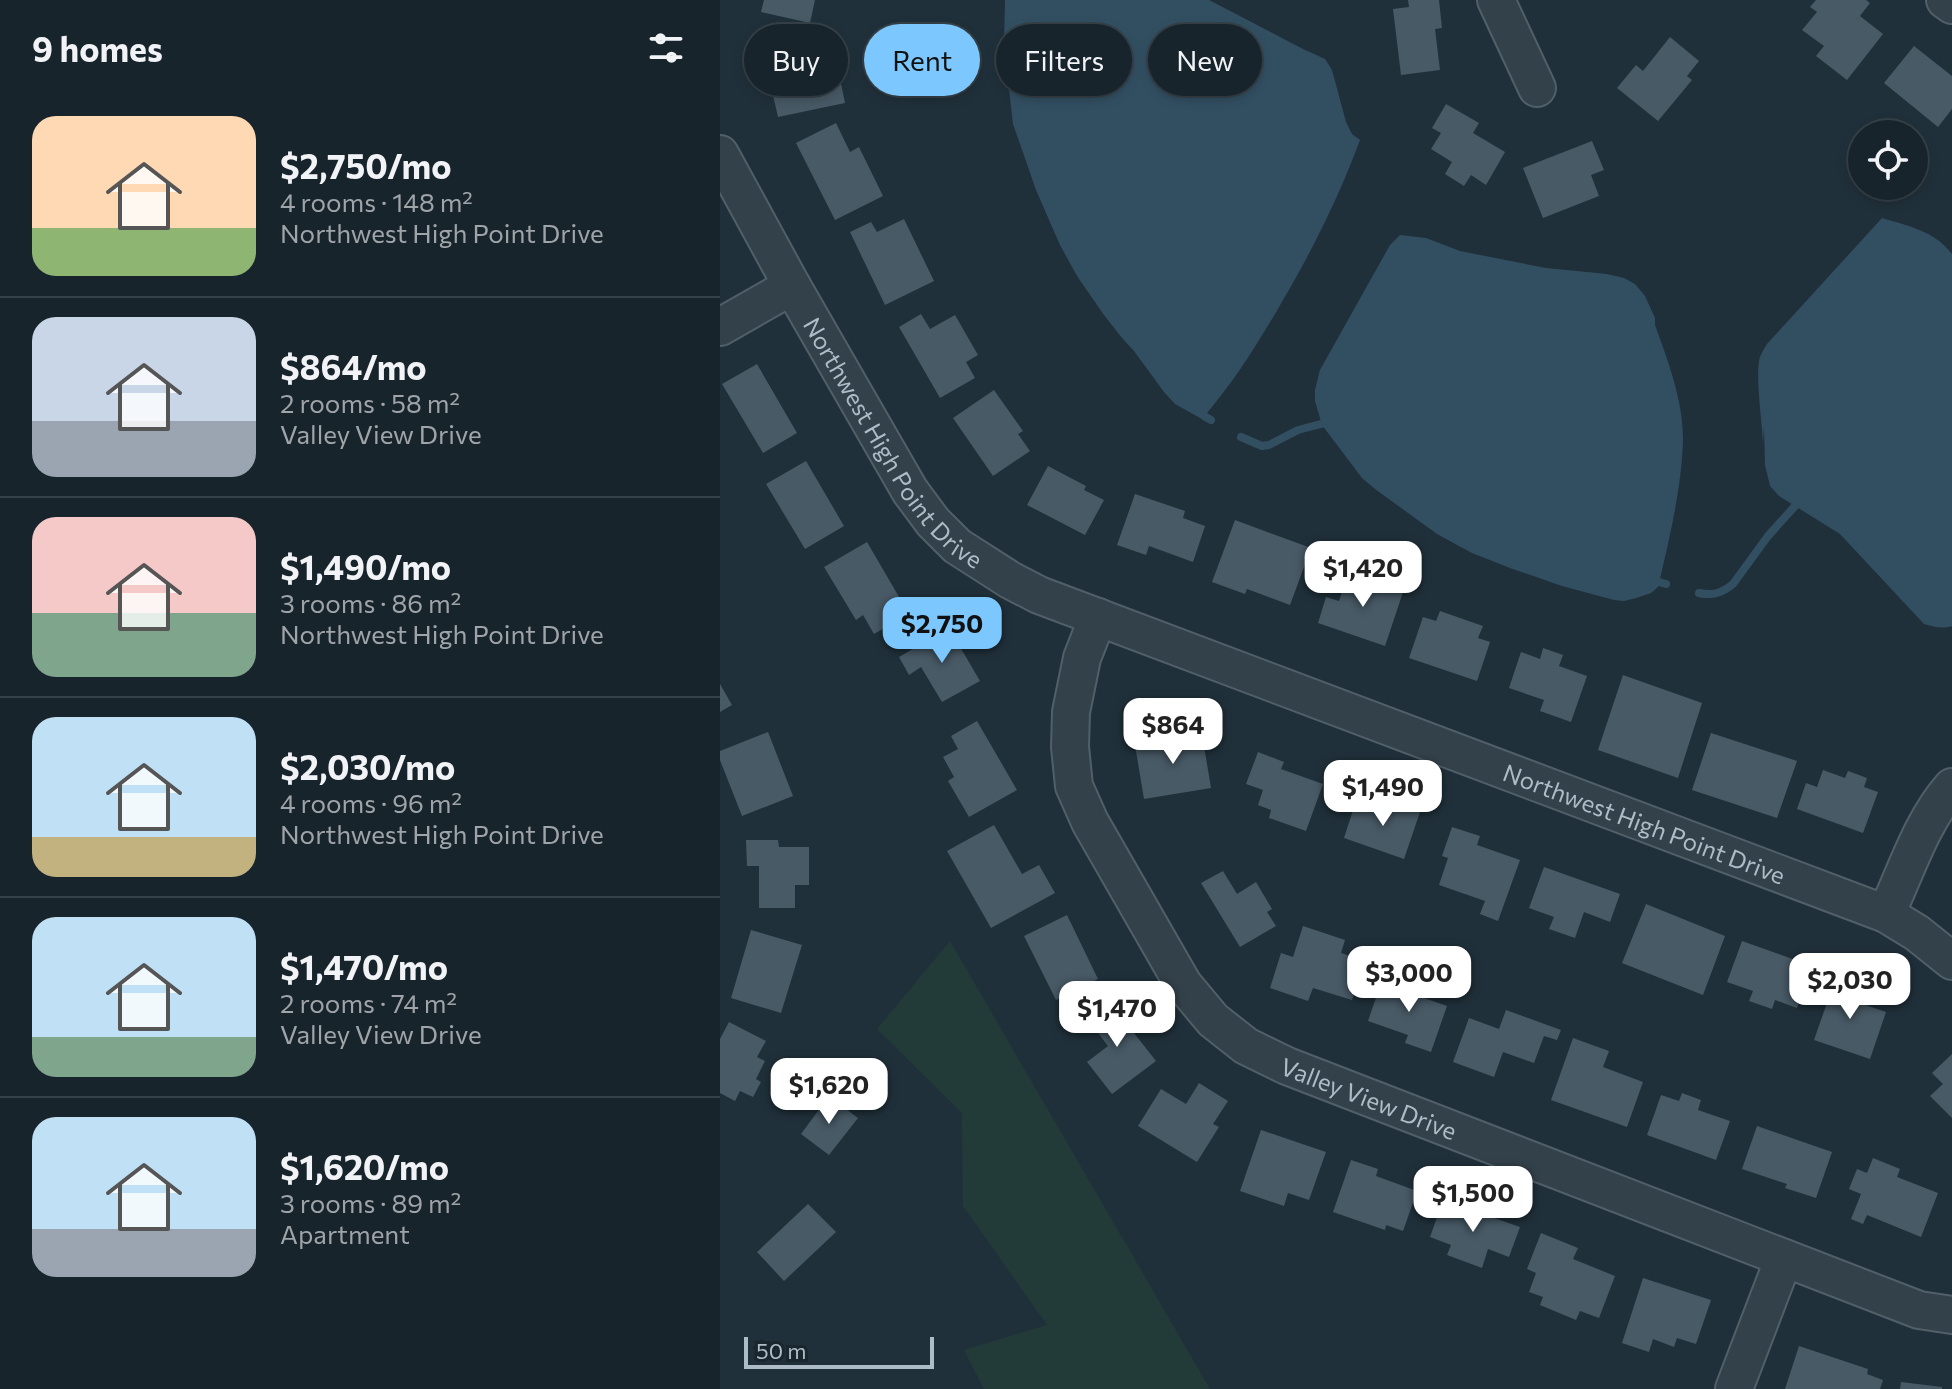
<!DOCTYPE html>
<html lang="en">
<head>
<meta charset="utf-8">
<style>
	body { margin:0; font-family:Commissioner,sans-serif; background:#212c34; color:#f1f3f6; height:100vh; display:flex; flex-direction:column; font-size:30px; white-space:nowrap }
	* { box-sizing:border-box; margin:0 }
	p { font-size:26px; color:#9fa4a9 }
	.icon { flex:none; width:44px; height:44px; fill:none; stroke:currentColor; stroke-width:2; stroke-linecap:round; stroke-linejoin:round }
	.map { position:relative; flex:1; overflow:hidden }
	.drawer { display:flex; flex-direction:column; background:#18242c; width:720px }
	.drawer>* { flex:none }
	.banner { position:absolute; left:24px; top:24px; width:760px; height:72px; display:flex; gap:16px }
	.controls { position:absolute; left:1128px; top:120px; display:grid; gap:16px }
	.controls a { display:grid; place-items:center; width:80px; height:80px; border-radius:50%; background:#18242c; box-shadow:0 4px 12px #0003,0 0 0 2px #364148; font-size:40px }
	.scale { position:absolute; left:24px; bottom:20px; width:190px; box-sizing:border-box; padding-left:8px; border:4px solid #aebcc7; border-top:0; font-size:22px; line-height:28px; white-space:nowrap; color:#aebcc7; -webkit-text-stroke:6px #19262e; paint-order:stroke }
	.price { position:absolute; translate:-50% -68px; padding:0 18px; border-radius:16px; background:#fff; color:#222; font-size:26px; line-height:52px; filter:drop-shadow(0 2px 4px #0008) }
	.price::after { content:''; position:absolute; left:50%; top:48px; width:24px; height:18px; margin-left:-12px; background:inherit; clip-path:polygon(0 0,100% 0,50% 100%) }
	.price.active { background:#7cc7fd; color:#111 }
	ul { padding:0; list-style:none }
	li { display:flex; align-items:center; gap:24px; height:200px; padding:0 32px }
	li+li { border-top:2px solid #364148 }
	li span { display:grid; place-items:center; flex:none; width:224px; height:160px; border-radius:24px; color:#555 }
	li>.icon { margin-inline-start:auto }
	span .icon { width:96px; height:96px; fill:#fffc; stroke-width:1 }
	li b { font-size:34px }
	h2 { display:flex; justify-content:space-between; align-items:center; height:96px; padding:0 32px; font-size:34px }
	.tag { padding:0 28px; border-radius:36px; background:#18242c; box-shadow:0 4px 12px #0003,0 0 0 2px #364148; font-size:28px; line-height:72px }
	.tag.active { background:#7cc7fd; color:#111 }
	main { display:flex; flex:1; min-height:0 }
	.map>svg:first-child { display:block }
</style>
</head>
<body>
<main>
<section class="drawer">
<h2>9 homes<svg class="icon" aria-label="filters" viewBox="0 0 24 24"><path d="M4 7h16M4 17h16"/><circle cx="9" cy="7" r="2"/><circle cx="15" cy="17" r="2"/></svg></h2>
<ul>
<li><span style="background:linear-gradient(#ffd9b3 70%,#8fb573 0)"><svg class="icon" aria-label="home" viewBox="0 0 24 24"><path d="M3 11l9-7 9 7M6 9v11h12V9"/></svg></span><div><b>$2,750/mo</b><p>4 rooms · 148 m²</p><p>Northwest High Point Drive</p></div></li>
<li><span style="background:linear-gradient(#c9d6e8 65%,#9aa5b1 0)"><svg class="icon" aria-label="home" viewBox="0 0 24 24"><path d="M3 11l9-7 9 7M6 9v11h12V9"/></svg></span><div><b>$864/mo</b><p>2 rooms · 58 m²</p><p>Valley View Drive</p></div></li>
<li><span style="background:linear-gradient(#f6c9c9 60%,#7fa58c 0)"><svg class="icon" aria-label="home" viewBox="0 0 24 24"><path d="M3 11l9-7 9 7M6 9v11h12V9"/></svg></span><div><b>$1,490/mo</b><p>3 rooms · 86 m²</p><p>Northwest High Point Drive</p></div></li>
<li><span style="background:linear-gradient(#bfe0f5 75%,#c2b280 0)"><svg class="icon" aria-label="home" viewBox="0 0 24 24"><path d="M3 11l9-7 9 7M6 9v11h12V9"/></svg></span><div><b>$2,030/mo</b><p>4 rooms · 96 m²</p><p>Northwest High Point Drive</p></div></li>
<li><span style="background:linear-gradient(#bfe0f5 75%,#7fa58c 0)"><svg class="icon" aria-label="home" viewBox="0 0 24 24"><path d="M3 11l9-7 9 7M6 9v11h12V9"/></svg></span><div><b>$1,470/mo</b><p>2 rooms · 74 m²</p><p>Valley View Drive</p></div></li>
<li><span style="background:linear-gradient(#bfe0f5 70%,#9aa5b1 0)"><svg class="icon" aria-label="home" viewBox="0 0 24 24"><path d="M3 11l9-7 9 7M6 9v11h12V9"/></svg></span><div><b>$1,620/mo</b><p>3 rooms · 89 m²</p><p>Apartment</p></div></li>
</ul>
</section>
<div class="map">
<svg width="1232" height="1389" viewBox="0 0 1232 1389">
	<rect width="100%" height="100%" fill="#20303a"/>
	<path fill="#223b39" d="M230,941L490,1389H264L244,1350L327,1325L243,1206L242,1113L157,1029Z"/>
	<path fill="#324f62" d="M285,0H489L581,48L605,59L612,70L626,122L632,134L640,140C618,199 591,253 559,307C535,348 513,383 482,419L455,404L444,392L414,351L402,338L384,315L357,276L340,245L316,190L293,124L284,46Z
		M1162,218C1188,226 1215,231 1232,254V626C1222,629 1214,627 1204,624L1120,534L1059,496L1050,486L1045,465L1044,425L1043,444C1042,421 1036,382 1039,361C1040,355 1044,349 1047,344Z
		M680,235L706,238L740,251L826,268L887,274L904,278L915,284L925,296L935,318V325C948,361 963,400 963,439C962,486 949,541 938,587L931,593L916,598L904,601L894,600L842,586L790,568L752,553L717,534L655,489L642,478L602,425L595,401V390L600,370L670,245Z"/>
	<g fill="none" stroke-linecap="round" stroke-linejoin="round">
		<path stroke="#324f62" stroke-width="8" d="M484,416L491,420
			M521,437L542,446L549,445L578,430L601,424
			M939,582L946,584
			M979,593C993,596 1002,593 1013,584L1048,536L1075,506"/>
	</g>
	<path fill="#485a66" d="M44,0H95L90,23L41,12Z
		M688,0H719L722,28L715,29L720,70L681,75L673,9L689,7Z
		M1096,0H1146L1150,3L1140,16L1163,34L1127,80L1096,56L1104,46L1082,30L1097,12L1090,7Z
		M93,37L101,73L118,69L125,103L58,117L52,91L57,90L47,47Z
		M950,37L979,61L967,76L972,80L938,121L897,88L916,65L923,71Z
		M1194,46L1232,76V109L1218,127L1164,83Z
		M726,104L759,123L753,133L785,152L766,185L751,175L744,186L725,174L732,162L711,149L721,133L712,128Z
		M116,123L130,152L139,147L163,196L115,220L76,143Z
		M872,141L884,170L871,175L879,196L823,218L803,168Z
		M184,219L214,281L165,305L130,232L151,222L157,232Z
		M201,314L210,329L235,315L258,355L246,362L255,378L220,398L179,327Z
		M37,364L77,433L43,453L2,384Z
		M274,390L303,431L298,434L310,451L273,476L233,418Z
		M86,461L124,526L85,549L46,484Z
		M328,466L366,486L364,490L384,500L365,535L307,505Z
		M415,494L465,511L463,518L485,526L473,562L429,546L426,555L397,545Z
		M515,520L591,548L570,605L527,589L525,594L492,582Z
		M147,542L189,614L154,634L143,615L136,620L104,567Z
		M629,571L684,589L665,646L598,623L606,597L619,601Z
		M720,611L763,626L758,638L770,642L757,681L689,658L703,617L716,621Z
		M229,628L260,681L222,702L201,667L189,675L179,657Z
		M823,648L843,655L839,666L867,676L851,722L820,711L824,700L789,688L801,652L820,659Z
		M903,675L982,703L958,778L878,750Z
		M0,684L12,705L0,712Z
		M257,721L297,790L249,817L228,781L234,777L223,757L238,749L231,736Z
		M48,732L73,796L22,816L0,760V751Z
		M991,733L1077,761L1057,818L972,790Z
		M482,734L491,788L424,799L415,745Z
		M538,752L564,762L561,769L603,784L586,831L549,818L551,810L538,805L543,790L526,784Z
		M1103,770L1125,778L1128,771L1147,778L1144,787L1158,792L1143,833L1077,809L1086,783L1097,787Z
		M636,801L663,810L667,801L700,812L684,859L624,838Z
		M274,825L302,874L319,865L335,893L271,928L227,851Z
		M732,827L760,836L757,845L800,860L778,921L760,914L765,901L719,885L728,858L722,856Z
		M26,840H58L59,847H89V885H75V908H39V866H27Z
		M824,867L900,894L890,922L864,912L855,938L829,929L834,917L809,908Z
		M503,871L517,894L536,882L552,909L547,912L556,926L520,947L481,883Z
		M926,904L1005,936L983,995L902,963Z
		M347,915L378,979L336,1000L304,936Z
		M583,926L625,940L621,953L645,961L632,1000L593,988L588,1001L550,988L561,953L573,957Z
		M31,930L82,945L61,1013L11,998Z
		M1022,941L1092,966L1077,1008L1055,1000L1052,1009L1029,1001L1033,991L1007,982Z
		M1116,977L1143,986L1137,1002L1166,1012L1150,1059L1094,1040Z
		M686,979L705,985L701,997L727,1006L711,1052L685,1043L688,1035L648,1021L661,983L682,990Z
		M388,1000L436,1061L392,1094L367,1062L388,1046L366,1017Z
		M786,1010L841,1030L837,1040L824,1036L814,1063L783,1052L774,1077L733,1062L749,1018L779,1029Z
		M9,1022L46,1041L37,1057L45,1061L36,1079L41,1082L33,1097L20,1091L15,1101L0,1093V1039Z
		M853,1038L889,1051L883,1067L923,1082L907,1127L831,1100Z
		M1232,1054V1118L1210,1096L1223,1084L1212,1073Z
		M479,1083L508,1101L493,1124L499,1127L477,1162L418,1126L441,1089L466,1104Z
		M962,1093L981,1100L978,1110L1010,1121L996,1160L927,1135L941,1095L959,1101Z
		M109,1096L138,1118L109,1155L81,1134Z
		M1037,1126L1112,1152L1096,1198L1065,1188L1067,1184L1022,1169Z
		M541,1130L606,1152L589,1200L568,1193L564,1206L520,1191Z
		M1153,1158L1180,1169L1177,1177L1218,1193L1201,1237L1147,1215L1143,1224L1131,1219L1141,1194L1129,1189L1137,1169L1147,1173Z
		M631,1160L658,1169L656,1176L697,1191L683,1231L666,1225L665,1230L613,1212Z
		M723,1200L800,1227L789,1257L768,1249L762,1268L727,1255L731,1245L710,1237Z
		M88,1204L116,1232L64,1281L37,1252Z
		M821,1233L858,1248L853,1259L895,1276L879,1318L860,1311L856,1320L820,1305L823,1297L809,1292L816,1273L807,1269Z
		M923,1278L991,1300L976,1344L957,1338L954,1347L933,1339L929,1352L902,1343Z
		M1079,1346L1148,1369L1147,1374L1163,1380L1160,1389H1065Z
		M1181,1382L1222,1387V1389H1180Z"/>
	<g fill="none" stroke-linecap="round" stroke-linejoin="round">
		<defs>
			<g id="minor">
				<path d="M776,0L817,88"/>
				<path d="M1225,0L1232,5"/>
				<path id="s1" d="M0,154L72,286L190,491L213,522L237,546L290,580L319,595L1166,914L1197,933L1232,961"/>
				<path d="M0,327L72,286"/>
				<path id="s2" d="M378,617L362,658L351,712L350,747L354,786L370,822L463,984L493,1020L526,1046L567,1066L1199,1310L1232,1315"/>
				<path d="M1166,914C1186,872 1201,822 1232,787"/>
				<path d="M1014,1389L1064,1258"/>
			</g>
		</defs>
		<use href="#minor" stroke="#515f68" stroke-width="40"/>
		<use href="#minor" stroke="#33414a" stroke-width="36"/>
	</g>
	<g text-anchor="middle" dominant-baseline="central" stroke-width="6" stroke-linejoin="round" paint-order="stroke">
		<g font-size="24" fill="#aebcc7" stroke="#19262e">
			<text stroke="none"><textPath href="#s1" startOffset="338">Northwest High Point Drive</textPath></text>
			<text stroke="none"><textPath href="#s1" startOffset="1202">Northwest High Point Drive</textPath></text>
			<text stroke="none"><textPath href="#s2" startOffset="622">Valley View Drive</textPath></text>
		</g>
	</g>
</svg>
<div class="controls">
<a><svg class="icon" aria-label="locate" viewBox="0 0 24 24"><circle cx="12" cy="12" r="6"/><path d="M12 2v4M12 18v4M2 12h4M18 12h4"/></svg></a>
</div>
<div class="scale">50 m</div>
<b class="price" style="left:643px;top:609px">$1,420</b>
<b class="price active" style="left:222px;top:665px">$2,750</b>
<b class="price" style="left:453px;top:766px">$864</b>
<b class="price" style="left:663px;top:828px">$1,490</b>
<b class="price" style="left:689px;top:1014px">$3,000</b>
<b class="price" style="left:1130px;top:1021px">$2,030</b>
<b class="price" style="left:397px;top:1049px">$1,470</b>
<b class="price" style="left:109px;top:1126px">$1,620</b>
<b class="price" style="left:753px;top:1234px">$1,500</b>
<div class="banner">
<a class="tag">Buy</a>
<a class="tag active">Rent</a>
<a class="tag">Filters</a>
<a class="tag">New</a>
</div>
</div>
</main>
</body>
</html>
